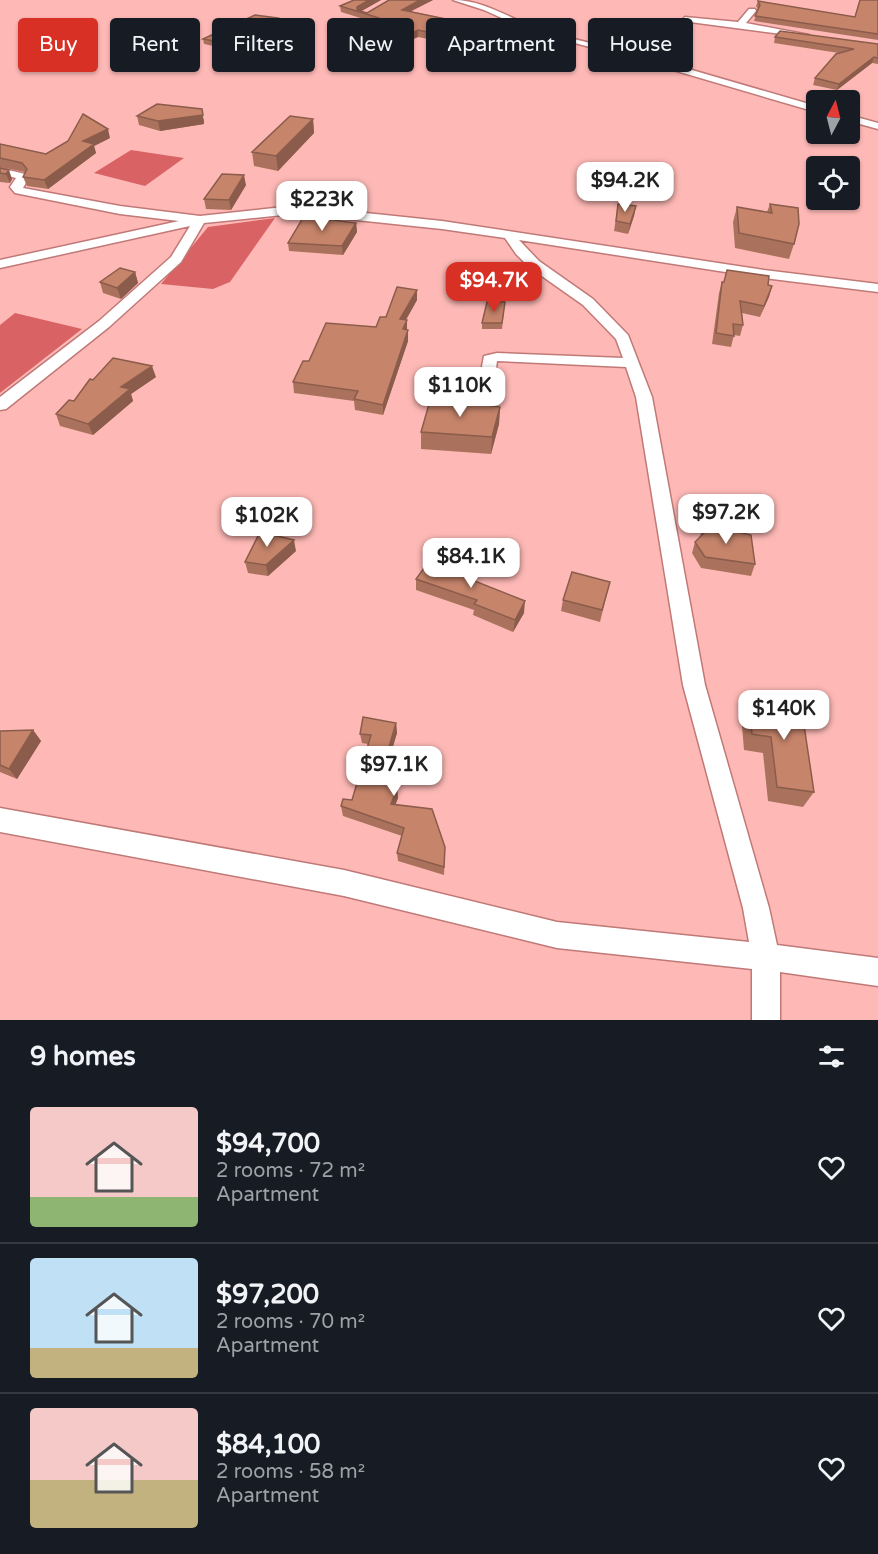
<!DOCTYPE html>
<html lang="en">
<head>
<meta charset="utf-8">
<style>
	body { margin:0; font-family:"Varela Round",sans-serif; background:#20242c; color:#f1f3f6; height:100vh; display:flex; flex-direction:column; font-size:22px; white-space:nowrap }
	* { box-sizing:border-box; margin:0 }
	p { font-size:20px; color:#9ea1a6 }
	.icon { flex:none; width:33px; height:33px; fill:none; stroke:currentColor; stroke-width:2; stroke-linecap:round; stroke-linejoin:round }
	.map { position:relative; height:1020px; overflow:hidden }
	.sheet { display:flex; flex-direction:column; background:#171b24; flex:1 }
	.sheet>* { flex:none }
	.top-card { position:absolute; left:18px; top:18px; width:843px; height:54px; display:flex; gap:12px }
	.needle { width:39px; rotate:7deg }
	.buttons { position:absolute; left:806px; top:90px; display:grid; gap:12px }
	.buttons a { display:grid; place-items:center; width:54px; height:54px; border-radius:6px; background:#171b24; box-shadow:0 2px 4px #0004; font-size:30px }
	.price { position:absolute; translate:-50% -51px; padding:0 14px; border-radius:12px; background:#fff; color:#222; font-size:20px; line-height:39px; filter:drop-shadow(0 2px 3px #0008) }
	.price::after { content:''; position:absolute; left:50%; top:36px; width:18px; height:14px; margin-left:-9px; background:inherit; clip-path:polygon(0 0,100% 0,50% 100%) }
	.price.selected { background:#d93025; color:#fff }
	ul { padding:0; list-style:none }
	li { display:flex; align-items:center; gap:18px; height:150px; padding:0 30px }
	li+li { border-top:2px solid #363941 }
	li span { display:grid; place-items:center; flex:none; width:168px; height:120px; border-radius:6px; color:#555 }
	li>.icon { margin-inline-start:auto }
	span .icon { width:72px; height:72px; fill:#fffc; stroke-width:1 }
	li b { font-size:26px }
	h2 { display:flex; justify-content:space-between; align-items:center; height:72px; padding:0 30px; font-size:26px }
	.tag { padding:0 21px; border-radius:6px; background:#171b24; box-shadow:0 2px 4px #0004; font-size:21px; line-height:54px }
	.tag.selected { background:#d93025; color:#fff }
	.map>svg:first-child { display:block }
</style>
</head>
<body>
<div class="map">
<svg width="878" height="1020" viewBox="0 0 878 1020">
	<rect width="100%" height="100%" fill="#f6c7c5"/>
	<path fill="#feb9b6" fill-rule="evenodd" d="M0,0H878V1020H0ZM816,100H849V134H816ZM816,166H849V200H816Z"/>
	<path fill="#d96364" d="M131,150L184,158L145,186L94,173Z
		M275,218L230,282L213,289L161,284L208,227Z
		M15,313L82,329L0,393V325Z"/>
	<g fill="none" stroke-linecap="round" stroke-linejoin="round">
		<defs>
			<path id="street" d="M453,0C486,0 511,20 542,30C576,41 612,47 646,57L685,17L738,22L749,9H755L756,11L746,23L809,35L805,37L690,22L654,59L816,106V112L639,60L533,32L510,46H504V42L526,29L484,10Z
				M849,115L878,123V129L849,121Z
				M0,168L25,174L28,179L23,188L120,206L200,216L283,207L318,208L442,221L764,270L878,284V292L764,278L519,240L539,261L593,299L628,335L652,397L705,685L769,908L777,945L878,958V986L780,972V1020H752V969L557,948L344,896L0,832V808L344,870L557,922L749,942L743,908L683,685L636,397L626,367L497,361L491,404L483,409L475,404L484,356L497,353L623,358L616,339L583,305L529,267L516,254L505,238L442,229L318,216L283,215L204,223L181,262L109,327L6,409L0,410V397L99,321L171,257L190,226L0,268V260L179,221L120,214L15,193L10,187L16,178L0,174Z"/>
		</defs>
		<use href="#street" stroke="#c07977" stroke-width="3"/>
		<use href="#street" fill="#fff" fill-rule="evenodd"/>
	</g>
	<path fill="#aa725c" d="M354,0H381L361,11L367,13L389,0H433L410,11L485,27V34L465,46L418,37L406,42L376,35V28L377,23L341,12L340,6Z
		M878,0V40L754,21L758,9L756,6L758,1L855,17Z
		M278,24L242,52L204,44L203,39Z
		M775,37L878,44V64L872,63L837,90L813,85L815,78L839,53L774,43Z
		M816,111V121L809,119L811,115Z
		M137,116L204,119V124L160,131L139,125Z
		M313,119L314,133L278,171L254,166L252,152Z
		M110,138L94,146L96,153L48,189L27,186L23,177L25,172L0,167V144L46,154Z
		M0,168L12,179L10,183L0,182Z
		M246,185L231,210L206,209L204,199Z
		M618,204L636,206L634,216L628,234L614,231Z
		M770,204L794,244L789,259L735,248L733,222L737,207L767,212Z
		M356,223L357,232L343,255L289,251L288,243Z
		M135,272L138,283L121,299L103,293L100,282Z
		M722,282L772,286L760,317L742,313L743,325L740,336L734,335L731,347L712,344L719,293Z
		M417,290V300L406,320L408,341L383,415L355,410L354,401L294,393L293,382L309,361L376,327Z
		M505,302L502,329H482V323Z
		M156,377L131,394L133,401L93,435L60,426L56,414L74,401L93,380Z
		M500,407L499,424L491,454L421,449V432Z
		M703,524L755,564L751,576L701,568L692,553L695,542L700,537Z
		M296,551L268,576L248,573L245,562Z
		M470,574V580L524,613L513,632L473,615L474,610L416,590V579Z
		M610,582L600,622L561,611L563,600Z
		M748,698L814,792L803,807L768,801L763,753L744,750L741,714Z
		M396,723L397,733L392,748L404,759L396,788H397L398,798L395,805L445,856L444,875L398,861L397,853L402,836L343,816L341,806L352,800L368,744L362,743L360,734Z
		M33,730L41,741L17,779L0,772V731Z"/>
	<path fill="#8b5c4b" d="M369,0H381L360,12L357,11V7Z
		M420,0H433L402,16V10Z
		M278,18V24L242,52V46Z
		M485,27V34L465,46V40Z
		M418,30V37L406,42V36Z
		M874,57L872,63L837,90L839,84Z
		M202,109L204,124L160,131L158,121Z
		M313,119L314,133L278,171L276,156Z
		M108,129L110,138L94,146L96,153L48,189L44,180L83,141Z
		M9,170L12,179L10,183L6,174Z
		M244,175L246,185L231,210L229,200Z
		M636,206L634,216L628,234L630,224Z
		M356,223L357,232L343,255L342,246Z
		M135,272L138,283L121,299L117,288Z
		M772,286L769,297L760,317L764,306Z
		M417,290V300L400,330V319Z
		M407,320V331L403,329Z
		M408,330V341L383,415V405Z
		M152,366L156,377L131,394L133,401L93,435L88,424L121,387Z
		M500,407L499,424L491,454L492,437Z
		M294,540L296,551L268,576L266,565Z
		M525,601L524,613L513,632L515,620Z
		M396,723L397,733L390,757L389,747Z
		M33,730L41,741L17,779L9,769Z
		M404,750V759L393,796V787Z
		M397,788L398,798L392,814L391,804Z"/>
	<path fill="#c6846b" stroke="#8b5c4b" stroke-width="1.5" d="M354,0H369L357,7V10L367,13L389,0H420L402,10L485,27L465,40L418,30L406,36L376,28L379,18L340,6Z
		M860,0H878V34L755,16L760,5L758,1L855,17Z
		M255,15L278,18L242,46L203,39Z
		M780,31L878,44V58L874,57L839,84L815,78L836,54L854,49L775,37Z
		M157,104L202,109L203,115L158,121L137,116Z
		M816,111V116L811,115Z
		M83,114L108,129L83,141L94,144L44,180L23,177L27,169L22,163L0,158V144L46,154L68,141Z
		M290,116L313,119L276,156L252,152Z
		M0,168L9,170L6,174L0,173Z
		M222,174L244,175L229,200L204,199Z
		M618,204L636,206L630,224L616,221Z
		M770,204L798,208L799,224L794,244L739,233L737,207L772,213Z
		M304,216L356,223L342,246L288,243Z
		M120,268L135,272L117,288L100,282Z
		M727,270L769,276L768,285L772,286L764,306L740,301L743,325L733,324L734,336L716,333L722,282H724Z
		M397,287L417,290L400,319L407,320L403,329L408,330L383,405L354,399L358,391L293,382L303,361H309L326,323L376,327L380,317H386Z
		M487,302H505L502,323H482Z
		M113,358L152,366L121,387L130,389L88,424L56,414L69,400L74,401L90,379L93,380Z
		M431,397L500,407L492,437L421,432Z
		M703,524L751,535L755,564L705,557L695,542L704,533Z
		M260,532L294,540L266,565L245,562Z
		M430,560L470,574L467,578L525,601L515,620L474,604L477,600L416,579Z
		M572,572L610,582L602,610L563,600Z
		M748,698L801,705L814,792L777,787L771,737L752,734Z
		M363,717L396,723L389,747L404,750L393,787L397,788L391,804L432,809L445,847L444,867L397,853L404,828L341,806L343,799L352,800L371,735L360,734Z
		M33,730L9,769L0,765V731Z"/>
</svg>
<div class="buttons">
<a><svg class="needle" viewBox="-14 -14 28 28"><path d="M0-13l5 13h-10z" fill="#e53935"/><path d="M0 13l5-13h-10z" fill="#9ea1a6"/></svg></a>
<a><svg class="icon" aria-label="locate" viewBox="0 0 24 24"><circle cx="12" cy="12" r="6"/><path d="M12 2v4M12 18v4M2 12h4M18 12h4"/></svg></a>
</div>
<b class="price" style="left:625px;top:213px">$94.2K</b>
<b class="price" style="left:322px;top:232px">$223K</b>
<b class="price selected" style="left:494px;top:313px">$94.7K</b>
<b class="price" style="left:460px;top:418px">$110K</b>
<b class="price" style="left:726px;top:545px">$97.2K</b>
<b class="price" style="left:267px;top:548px">$102K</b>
<b class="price" style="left:471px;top:589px">$84.1K</b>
<b class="price" style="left:784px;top:741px">$140K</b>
<b class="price" style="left:394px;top:797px">$97.1K</b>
<div class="top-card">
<a class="tag selected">Buy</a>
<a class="tag">Rent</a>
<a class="tag">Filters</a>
<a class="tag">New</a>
<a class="tag">Apartment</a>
<a class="tag">House</a>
</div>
</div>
<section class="sheet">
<h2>9 homes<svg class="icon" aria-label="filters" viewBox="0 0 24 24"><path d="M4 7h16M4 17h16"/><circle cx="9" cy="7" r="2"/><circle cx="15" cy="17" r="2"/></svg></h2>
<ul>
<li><span style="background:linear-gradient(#f6c9c9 75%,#8fb573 0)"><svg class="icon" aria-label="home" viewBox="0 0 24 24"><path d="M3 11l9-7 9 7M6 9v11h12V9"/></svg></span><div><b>$94,700</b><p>2 rooms · 72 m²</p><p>Apartment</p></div><svg class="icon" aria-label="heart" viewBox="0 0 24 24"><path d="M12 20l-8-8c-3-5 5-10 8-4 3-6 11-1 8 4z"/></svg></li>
<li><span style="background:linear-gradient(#bfe0f5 75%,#c2b280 0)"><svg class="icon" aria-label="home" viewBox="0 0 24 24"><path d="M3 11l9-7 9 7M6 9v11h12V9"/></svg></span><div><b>$97,200</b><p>2 rooms · 70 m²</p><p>Apartment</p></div><svg class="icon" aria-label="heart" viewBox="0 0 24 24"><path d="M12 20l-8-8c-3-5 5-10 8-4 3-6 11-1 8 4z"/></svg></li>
<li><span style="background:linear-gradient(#f6c9c9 60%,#c2b280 0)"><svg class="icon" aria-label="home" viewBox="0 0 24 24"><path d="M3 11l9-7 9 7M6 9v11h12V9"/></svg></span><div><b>$84,100</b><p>2 rooms · 58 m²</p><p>Apartment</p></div><svg class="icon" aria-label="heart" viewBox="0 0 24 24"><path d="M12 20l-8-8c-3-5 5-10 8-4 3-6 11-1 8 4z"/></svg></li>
</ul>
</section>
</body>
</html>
